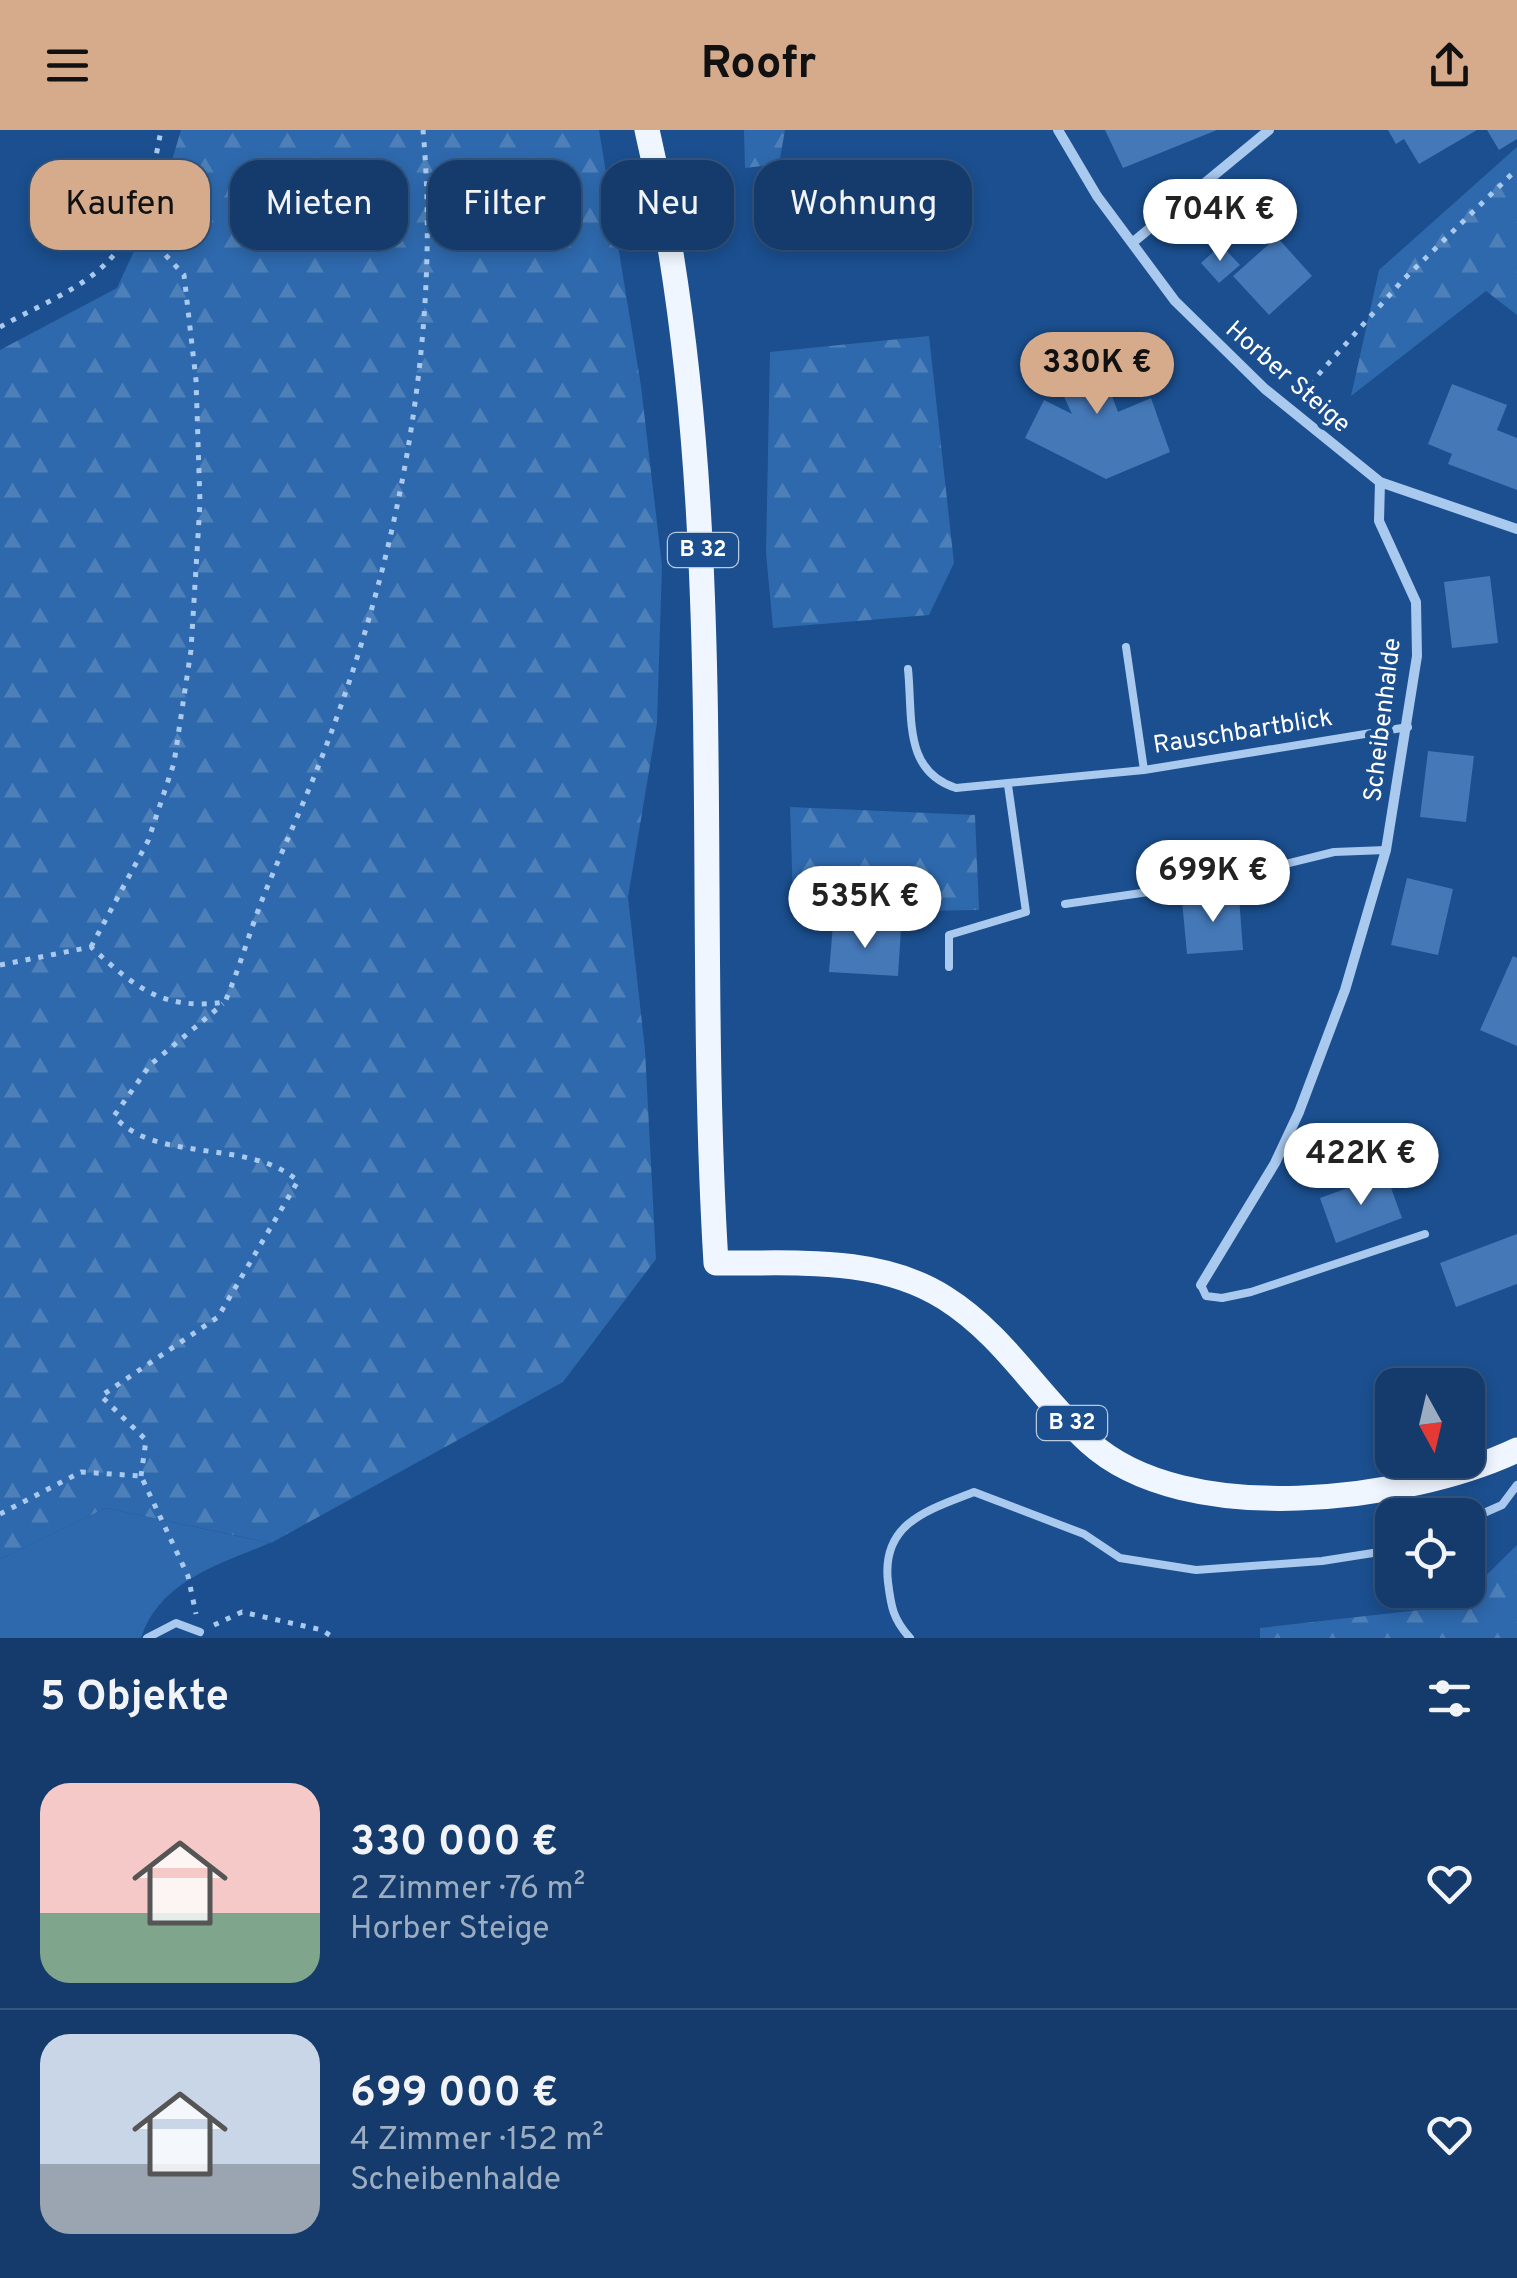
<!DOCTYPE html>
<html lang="de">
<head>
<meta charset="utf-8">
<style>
	body { margin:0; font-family:Overpass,sans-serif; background:#214673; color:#f1f3f6; height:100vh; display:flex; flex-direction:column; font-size:38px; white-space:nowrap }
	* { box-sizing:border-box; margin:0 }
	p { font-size:32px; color:#9dadc1 }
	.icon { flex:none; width:55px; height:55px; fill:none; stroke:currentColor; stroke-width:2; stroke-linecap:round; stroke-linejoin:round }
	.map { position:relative; height:1508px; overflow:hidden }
	.sheet { display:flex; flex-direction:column; background:#143b6b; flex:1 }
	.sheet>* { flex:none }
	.banner { position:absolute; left:30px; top:30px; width:1000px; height:90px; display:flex; gap:20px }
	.needle { width:65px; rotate:172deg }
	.buttons { position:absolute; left:1375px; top:1238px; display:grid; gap:20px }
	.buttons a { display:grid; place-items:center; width:110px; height:110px; border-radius:20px; background:#143b6b; box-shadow:0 5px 15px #0003,0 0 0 2px #33557e; font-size:50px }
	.price { position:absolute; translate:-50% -85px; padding:0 22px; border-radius:35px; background:#fff; color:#222; font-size:32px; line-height:65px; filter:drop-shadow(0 2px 5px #0008) }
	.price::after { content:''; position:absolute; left:50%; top:60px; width:30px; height:22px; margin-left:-15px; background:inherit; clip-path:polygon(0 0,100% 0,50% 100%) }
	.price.on { background:#d6ab8b; color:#111 }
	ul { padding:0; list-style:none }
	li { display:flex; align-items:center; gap:30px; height:250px; padding:0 40px }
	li+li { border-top:2px solid #33557e }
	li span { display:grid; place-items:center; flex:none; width:280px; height:200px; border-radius:30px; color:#555 }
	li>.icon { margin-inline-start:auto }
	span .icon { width:120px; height:120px; fill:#fffc; stroke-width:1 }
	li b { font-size:42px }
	h2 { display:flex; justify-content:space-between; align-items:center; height:120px; padding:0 40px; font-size:42px }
	.tag { padding:0 35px; border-radius:30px; background:#143b6b; box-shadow:0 5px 15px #0003,0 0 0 2px #33557e; font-size:35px; line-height:90px }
	.tag.on { background:#d6ab8b; color:#111 }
	header { display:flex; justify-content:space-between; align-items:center; height:130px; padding:0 40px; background:#d6ab8b; color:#111; font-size:45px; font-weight:700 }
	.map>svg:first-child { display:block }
</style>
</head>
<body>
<header><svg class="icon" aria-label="menu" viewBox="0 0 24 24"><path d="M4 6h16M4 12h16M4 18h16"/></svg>Roofr<svg class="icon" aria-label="share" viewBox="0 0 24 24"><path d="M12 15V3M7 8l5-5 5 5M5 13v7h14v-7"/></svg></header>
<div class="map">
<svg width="1517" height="1508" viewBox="0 0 1517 1508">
	<defs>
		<pattern id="forest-firs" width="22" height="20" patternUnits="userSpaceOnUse" patternTransform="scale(2.5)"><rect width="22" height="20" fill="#2e69ad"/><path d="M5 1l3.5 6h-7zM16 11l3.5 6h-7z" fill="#4d80b9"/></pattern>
	</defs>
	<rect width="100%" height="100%" fill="#1b4f8f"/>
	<path fill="#2e69ad" d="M106,1378L270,1413C220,1434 159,1451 141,1508H0V1429Z"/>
	<path fill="url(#forest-firs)" d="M181,0H599L641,256L662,436L657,593L628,767L645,920L656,1129L563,1252L271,1413L106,1378L0,1429V220L117,158L165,54Z
		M744,0H785L779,34L745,38Z
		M1517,17V185L1486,161L1351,266L1379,140Z
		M929,206L954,433L929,485L773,498L766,423L770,222Z
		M790,677L975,685L979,780L912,781L793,768Z
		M1517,1415V1508H1260V1498L1455,1476Z"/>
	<path fill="#4478b7" d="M1105,0H1217L1123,38Z
		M1388,0H1477L1419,34L1404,9L1396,14Z
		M1487,0H1517V9L1499,20Z
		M1277,107L1312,146L1269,185L1233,146Z
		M1221,115L1240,135L1219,153L1201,133Z
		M1107,207L1122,241L1105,248L1118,282L1151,268L1170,322L1106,349L1025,308L1044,270L1072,284L1048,232Z
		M1452,254L1507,275L1497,300L1517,308V360L1448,334L1452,324L1428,314Z
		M1490,446L1498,513L1452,518L1444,452Z
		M1428,621L1474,626L1466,692L1420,687Z
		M1407,748L1453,759L1438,825L1391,815Z
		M1239,767L1243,820L1187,824L1182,771Z
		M833,795L901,799L898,846L829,842Z
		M1513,826L1517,828V916L1480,900Z
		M1386,1044L1402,1088L1336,1113L1320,1068Z
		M1517,1104V1154L1456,1177L1440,1133Z"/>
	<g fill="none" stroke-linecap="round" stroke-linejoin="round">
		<path stroke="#a9c9ee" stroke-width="5" stroke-dasharray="5 8" stroke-linecap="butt" d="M0,197C30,180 67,165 94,144C138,110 152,51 161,0
			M1301,264L1403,150L1517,39
			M91,817L148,711L174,633L191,520L200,373L196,250L184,145L135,92L133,96
			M0,835L91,817C135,857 162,881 225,872C240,837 250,800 264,765C286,711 311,658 331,603C401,416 441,200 423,0
			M141,1346L146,1310L101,1266L218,1187L298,1051C249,1008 155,1034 114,986L150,935L223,874
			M0,1384L81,1342L141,1346L188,1446L196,1484
			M214,1495L242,1482L322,1500L334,1508"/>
		<path stroke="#a9c9ee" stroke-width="8" d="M1126,517L1144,640
			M908,539C913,588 903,641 956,658L1144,640L1408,597
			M1065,774L1204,754L1334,722L1386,720
			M949,837V805L1026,782L1008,655
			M1201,1155L1206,1166L1222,1168L1251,1162L1425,1104
			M1468,1390L1502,1375L1517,1355
			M147,1508L176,1493L200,1502
			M910,1508C893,1489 891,1477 888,1452C881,1393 928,1380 974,1362L1084,1404L1120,1428L1196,1440L1322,1431L1392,1420"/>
		<path stroke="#a9c9ee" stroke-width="10" d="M1058,0L1097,66L1175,171L1265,259L1380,352L1517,399
			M1132,113L1269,0
			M1201,1155L1275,1033L1299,982L1345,860L1386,720L1417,526L1416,472L1379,391L1380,352"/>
		<path stroke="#f0f6ff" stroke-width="25" d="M647,0C733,372 693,755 716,1133C791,1134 878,1125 945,1168C1004,1205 1038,1266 1089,1312C1185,1400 1409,1371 1517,1320"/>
	</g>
	<g text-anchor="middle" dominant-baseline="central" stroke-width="10" stroke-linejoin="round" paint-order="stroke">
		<g fill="#1b4f8f" stroke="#bbcadd" stroke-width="2.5">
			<rect x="668" y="403" width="70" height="34" rx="8"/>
			<rect x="1037" y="1276" width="70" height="34" rx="8"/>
		</g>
		<g font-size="22" font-weight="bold" fill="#fff">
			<text x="703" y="420">B 32</text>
			<text x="1072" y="1293">B 32</text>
		</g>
		<g font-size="25" fill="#fff" stroke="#1b4f8f">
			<text transform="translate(1287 248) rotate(41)">Horber Steige</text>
			<text transform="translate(1384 590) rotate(-83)">Scheibenhalde</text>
			<text transform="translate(1243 603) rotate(-9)">Rauschbartblick</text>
		</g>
	</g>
</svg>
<div class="buttons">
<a><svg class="needle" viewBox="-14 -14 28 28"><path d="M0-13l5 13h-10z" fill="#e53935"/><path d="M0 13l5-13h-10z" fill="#9dadc1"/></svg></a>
<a><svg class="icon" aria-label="locate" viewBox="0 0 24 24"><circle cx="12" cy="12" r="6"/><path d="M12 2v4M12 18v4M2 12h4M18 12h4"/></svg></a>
</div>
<b class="price" style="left:1220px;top:134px">704K €</b>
<b class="price on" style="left:1097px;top:287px">330K €</b>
<b class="price" style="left:1213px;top:795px">699K €</b>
<b class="price" style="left:865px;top:821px">535K €</b>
<b class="price" style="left:1361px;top:1078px">422K €</b>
<div class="banner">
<a class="tag on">Kaufen</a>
<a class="tag">Mieten</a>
<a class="tag">Filter</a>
<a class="tag">Neu</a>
<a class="tag">Wohnung</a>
</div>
</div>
<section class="sheet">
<h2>5 Objekte<svg class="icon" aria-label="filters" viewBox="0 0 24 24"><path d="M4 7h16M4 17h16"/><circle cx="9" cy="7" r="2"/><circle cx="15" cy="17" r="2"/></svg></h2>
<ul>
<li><span style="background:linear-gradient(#f6c9c9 65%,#7fa58c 0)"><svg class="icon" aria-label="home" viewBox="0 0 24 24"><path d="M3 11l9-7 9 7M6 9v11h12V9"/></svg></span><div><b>330 000 €</b><p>2 Zimmer · 76 m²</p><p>Horber Steige</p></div><svg class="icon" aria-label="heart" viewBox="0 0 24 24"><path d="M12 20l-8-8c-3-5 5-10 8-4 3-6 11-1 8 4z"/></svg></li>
<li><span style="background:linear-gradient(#c9d6e8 65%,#9aa5b1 0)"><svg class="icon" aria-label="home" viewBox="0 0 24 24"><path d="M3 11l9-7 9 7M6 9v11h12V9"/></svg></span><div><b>699 000 €</b><p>4 Zimmer · 152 m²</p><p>Scheibenhalde</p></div><svg class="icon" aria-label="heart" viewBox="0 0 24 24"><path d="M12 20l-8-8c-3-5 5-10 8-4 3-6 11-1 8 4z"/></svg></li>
</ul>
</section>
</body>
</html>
